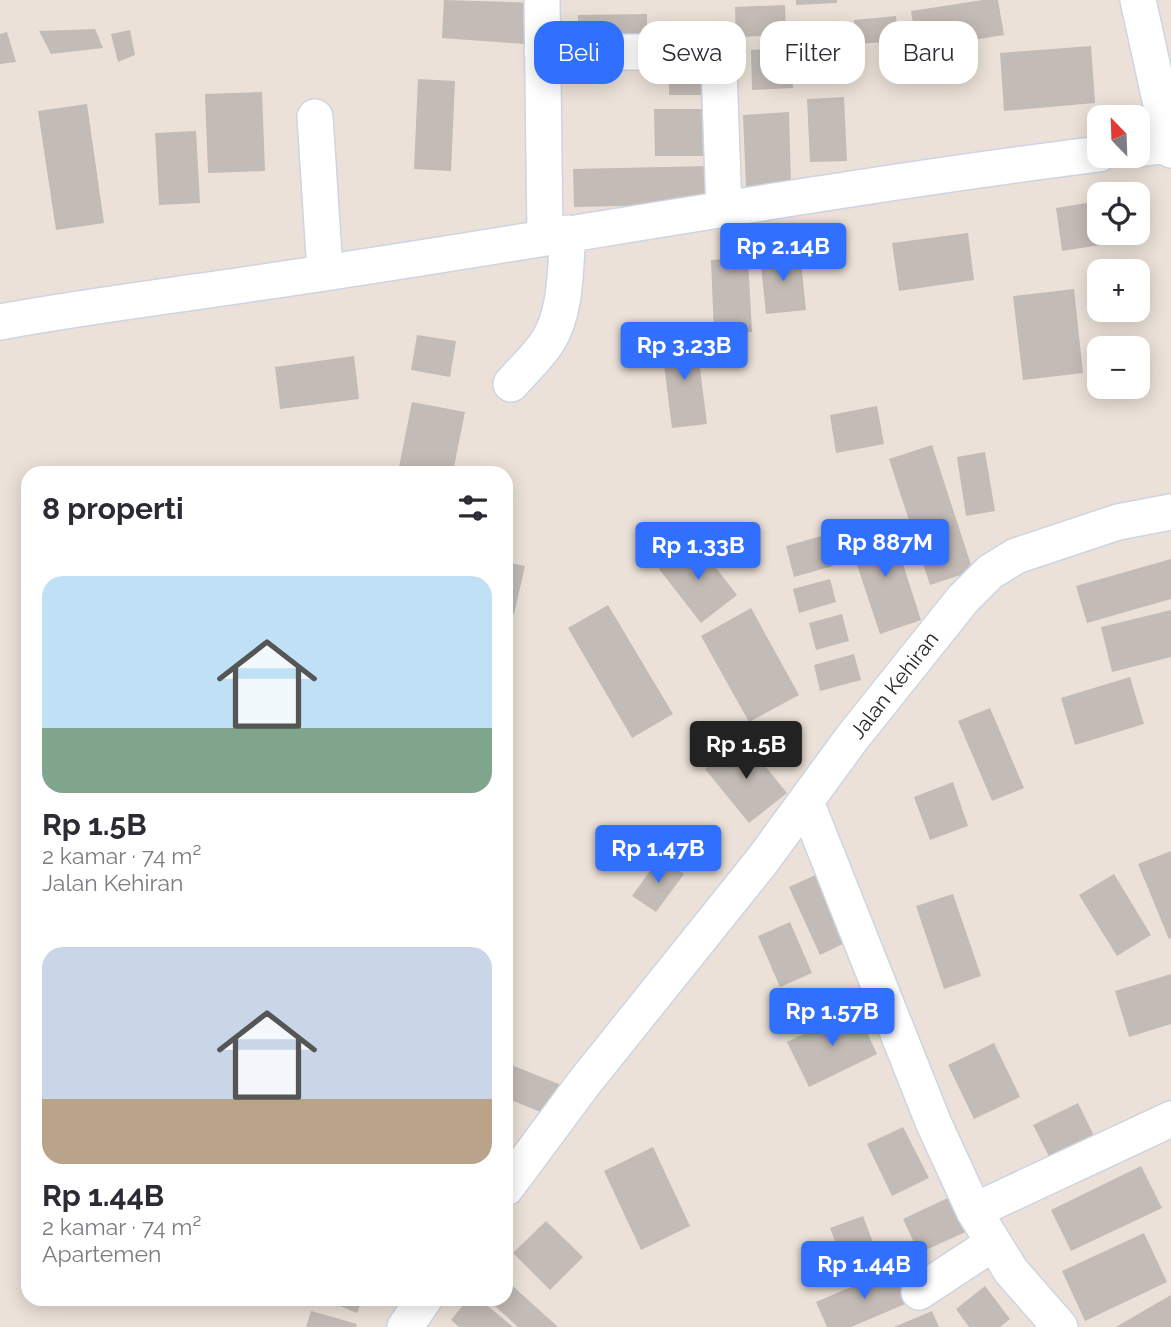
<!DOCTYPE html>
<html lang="id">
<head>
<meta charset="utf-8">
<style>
	body { margin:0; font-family:Raleway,sans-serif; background:#f2f2f3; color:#2b2b33; height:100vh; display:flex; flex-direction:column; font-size:26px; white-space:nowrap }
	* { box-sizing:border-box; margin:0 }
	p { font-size:23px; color:#7c7c81 }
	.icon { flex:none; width:38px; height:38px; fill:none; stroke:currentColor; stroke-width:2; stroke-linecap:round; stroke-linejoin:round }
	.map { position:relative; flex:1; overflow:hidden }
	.details { position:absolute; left:21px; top:466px; width:492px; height:840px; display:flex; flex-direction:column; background:#fff; border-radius:21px; box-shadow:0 4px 18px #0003 }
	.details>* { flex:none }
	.guide { position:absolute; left:534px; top:21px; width:532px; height:63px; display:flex; gap:14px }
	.needle { width:46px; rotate:337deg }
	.tools { position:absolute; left:1087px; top:105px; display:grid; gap:14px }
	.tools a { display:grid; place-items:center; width:63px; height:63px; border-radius:14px; background:#fff; box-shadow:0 4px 18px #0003; font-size:35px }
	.price { position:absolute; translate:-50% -60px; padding:0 16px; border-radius:7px; background:#316fff; color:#fff; font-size:23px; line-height:46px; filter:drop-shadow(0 2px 4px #0008) }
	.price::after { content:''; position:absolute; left:50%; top:42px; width:21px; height:16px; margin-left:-10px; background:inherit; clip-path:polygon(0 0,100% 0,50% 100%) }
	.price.current { background:#222; color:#fff }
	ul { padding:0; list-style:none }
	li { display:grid; align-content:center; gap:14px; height:371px; padding:0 21px }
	li span { display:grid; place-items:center; height:217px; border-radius:21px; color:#555 }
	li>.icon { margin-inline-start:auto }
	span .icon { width:126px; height:126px; fill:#fffc; stroke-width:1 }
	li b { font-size:30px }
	h2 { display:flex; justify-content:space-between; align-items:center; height:84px; padding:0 21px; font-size:30px }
	.tag { padding:0 24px; border-radius:21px; background:#fff; box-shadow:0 4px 18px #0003; font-size:24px; line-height:63px }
	.tag.current { background:#316fff; color:#fff }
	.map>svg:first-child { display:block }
</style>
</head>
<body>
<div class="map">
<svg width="1171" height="1327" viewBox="0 0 1171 1327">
	<rect width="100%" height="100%" fill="#ebe1d8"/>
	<path fill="#c3bbb5" d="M444,0L540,3L537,45L442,38Z
		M796,0H837V3L796,5Z
		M983,0H998L1004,35L917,49L911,11Z
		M785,5L786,35L736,37L735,7Z
		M647,14V49L578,50V15Z
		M896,16L898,41L857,44L854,20Z
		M95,29L103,48L51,54L39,31Z
		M130,30L135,55L118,62L111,34Z
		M7,32L16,62L0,64V34Z
		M1091,46L1095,103L1004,111L1000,53Z
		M791,48L793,88L752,90L751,50Z
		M669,65H712V95H669Z
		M418,79L455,81L451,171L414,169Z
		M262,92L265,171L208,173L205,94Z
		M844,97L847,161L810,162L807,99Z
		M87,104L104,223L56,230L38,111Z
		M654,109H702L703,156H655Z
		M789,112L791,184L746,187L743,115Z
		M196,131L200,203L159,205L155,133Z
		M710,166L711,204L574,207L573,169Z
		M1099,201V233H1125L1126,241L1062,251L1056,208Z
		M968,233L974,280L899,291L892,243Z
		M800,252L806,310L766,314L760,256Z
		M748,258L752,332L714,334L711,260Z
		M1074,289L1083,373L1023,380L1013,296Z
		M417,335L456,341L450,377L411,370Z
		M696,337L707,424L672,428L661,341Z
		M354,356L359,399L280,409L275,367Z
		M412,402L465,412L453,472H398Z
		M877,406L884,444L836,453L830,415Z
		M932,445L973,571L930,585L889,459Z
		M985,452L995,511L966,516L957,457Z
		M890,524L921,620L880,634L848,538Z
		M825,535L833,566L794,577L786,546Z
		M695,541L737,595L701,623L659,569Z
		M1171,559V599L1087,623L1076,586Z
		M506,562L525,566L514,614L506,612Z
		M830,579L836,602L799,613L793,589Z
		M608,605L673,714L632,738L568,628Z
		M751,608L799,695L749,722L701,636Z
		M1171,610V657L1112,672L1101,627Z
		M842,614L849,641L816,650L809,623Z
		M854,654L861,680L820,691L814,665Z
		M1130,677L1144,724L1075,745L1061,698Z
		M990,708L1024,788L992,801L958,721Z
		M743,739L787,793L749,823L705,769Z
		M953,782L968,826L930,840L914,797Z
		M1171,851V938L1169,939L1138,864Z
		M660,857L684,874L656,912L632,896Z
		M820,873L851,940L820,955L789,887Z
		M1114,874L1151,935L1117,956L1079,895Z
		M953,894L981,976L944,989L916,906Z
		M790,922L812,973L780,987L758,936Z
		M1171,974V1024L1129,1037L1115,991Z
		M856,1009L877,1054L809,1087L787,1042Z
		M994,1043L1020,1097L974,1119L948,1065Z
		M507,1063L561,1085L548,1115L506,1098Z
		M1078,1103L1098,1144L1054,1166L1033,1125Z
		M903,1127L929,1178L892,1196L867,1144Z
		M653,1147L690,1226L641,1250L604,1171Z
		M1141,1166L1162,1208L1071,1251L1051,1210Z
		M954,1195L970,1230L919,1253L903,1219Z
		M863,1216L877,1253L844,1265L830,1228Z
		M546,1221L583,1257L550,1290L513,1253Z
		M1144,1233L1167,1282L1085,1321L1062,1271Z
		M896,1268L910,1302L851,1327H827L816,1302Z
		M506,1280L558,1327H518L486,1298H506Z
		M985,1286L1010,1319L1000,1327H969L956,1309Z
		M1171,1295V1327H1116Z
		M320,1298H363L357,1313Z
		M469,1298H478L513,1327H459L451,1320Z
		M311,1311L357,1324L356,1327H306Z
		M932,1311L939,1327H894Z"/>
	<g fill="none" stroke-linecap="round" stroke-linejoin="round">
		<defs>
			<path id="minor" d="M542,0L545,236
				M1138,0L1171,150
				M542,52H703L711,56L719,69L724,210
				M315,117L325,271
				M1138,149L1170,145
				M0,322C81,307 162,297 243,285C529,244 813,190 1099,154
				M511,384C523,370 538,357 548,341C567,311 565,267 568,233
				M806,802L934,1124L974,1211L1011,1271L1060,1327
				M506,1188L584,1083L762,861L852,738L963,599L990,572L1016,556L1118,522L1171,512
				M974,1211L1171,1119
				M919,1292L992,1244
				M405,1327L425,1298"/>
		</defs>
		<use href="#minor" stroke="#cdd4e2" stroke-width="38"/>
		<use href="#minor" stroke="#fff" stroke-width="35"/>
	</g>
	<g text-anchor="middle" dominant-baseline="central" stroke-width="5" stroke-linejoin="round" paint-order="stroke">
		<g font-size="21" fill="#282828" stroke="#fff">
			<text transform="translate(894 685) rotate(-52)">Jalan Kehiran</text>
		</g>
	</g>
</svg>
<div class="tools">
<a><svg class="needle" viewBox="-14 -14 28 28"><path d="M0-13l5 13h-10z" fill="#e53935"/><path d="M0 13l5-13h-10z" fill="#7c7c81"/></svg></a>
<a><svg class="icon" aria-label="locate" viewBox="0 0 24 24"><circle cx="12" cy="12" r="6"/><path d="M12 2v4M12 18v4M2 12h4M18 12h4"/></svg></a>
<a>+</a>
<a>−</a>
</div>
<b class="price" style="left:783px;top:283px">Rp 2.14B</b>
<b class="price" style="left:684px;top:382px">Rp 3.23B</b>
<b class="price" style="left:885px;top:579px">Rp 887M</b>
<b class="price" style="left:698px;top:582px">Rp 1.33B</b>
<b class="price current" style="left:746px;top:781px">Rp 1.5B</b>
<b class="price" style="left:658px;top:885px">Rp 1.47B</b>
<b class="price" style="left:832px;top:1048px">Rp 1.57B</b>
<b class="price" style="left:864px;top:1301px">Rp 1.44B</b>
<div class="guide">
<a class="tag current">Beli</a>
<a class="tag">Sewa</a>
<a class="tag">Filter</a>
<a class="tag">Baru</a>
</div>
<section class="details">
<h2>8 properti<svg class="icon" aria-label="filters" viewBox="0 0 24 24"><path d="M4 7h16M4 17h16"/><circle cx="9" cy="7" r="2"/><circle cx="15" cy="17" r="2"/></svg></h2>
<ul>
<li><span style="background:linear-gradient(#bfe0f5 70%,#7fa58c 0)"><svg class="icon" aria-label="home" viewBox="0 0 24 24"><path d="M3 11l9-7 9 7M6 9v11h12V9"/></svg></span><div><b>Rp 1.5B</b><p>2 kamar · 74 m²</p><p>Jalan Kehiran</p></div></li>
<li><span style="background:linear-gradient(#c9d6e8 70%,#b9a48a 0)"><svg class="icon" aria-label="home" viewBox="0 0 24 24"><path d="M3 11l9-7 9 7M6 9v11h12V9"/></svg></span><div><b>Rp 1.44B</b><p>2 kamar · 74 m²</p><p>Apartemen</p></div></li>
</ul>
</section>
</div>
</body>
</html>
